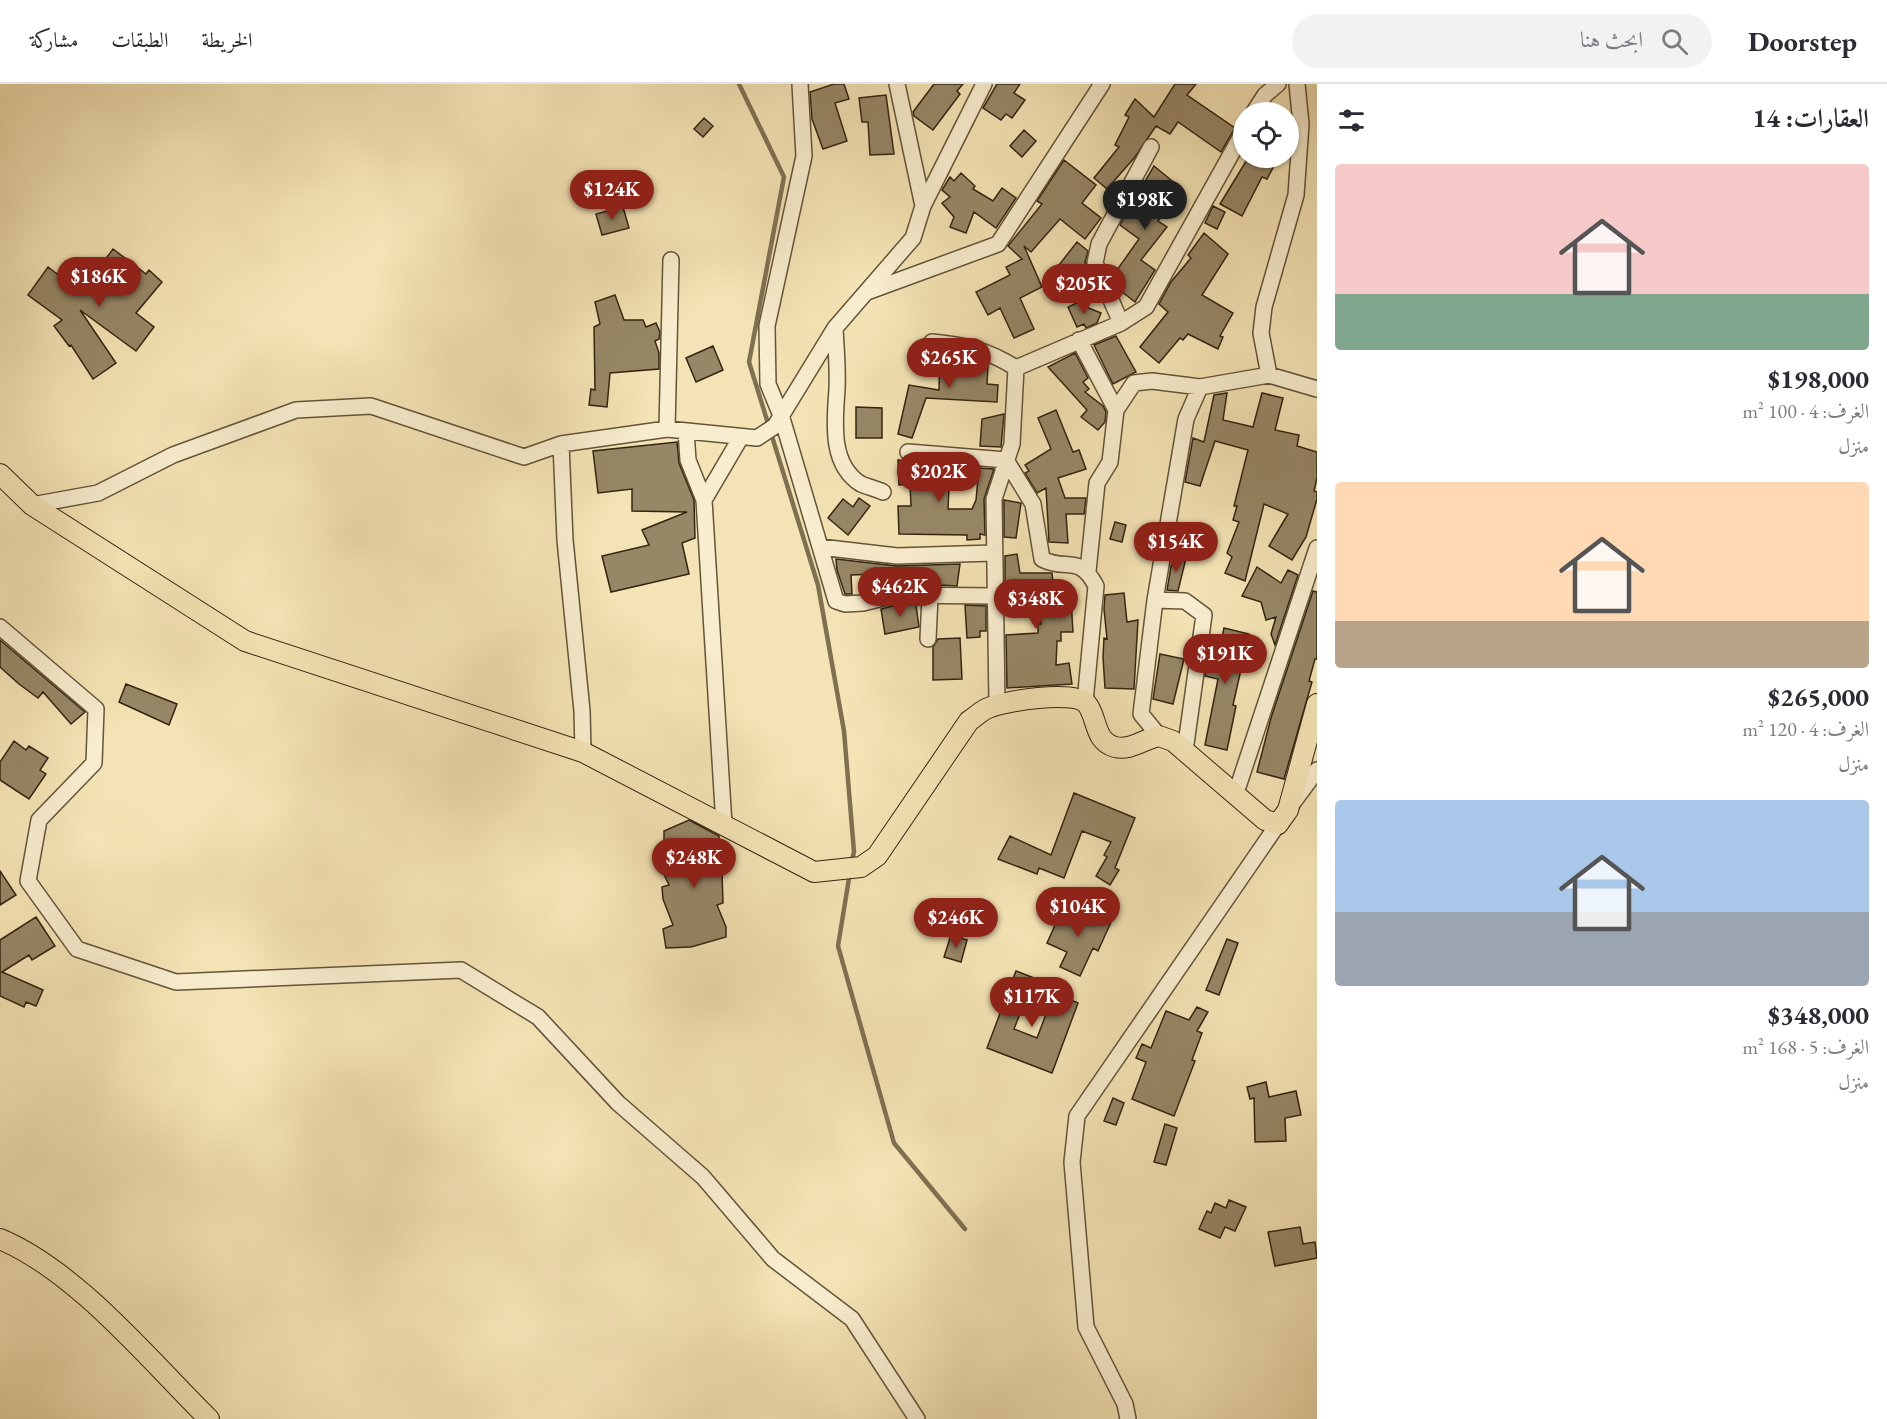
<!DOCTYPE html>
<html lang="ar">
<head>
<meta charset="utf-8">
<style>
	body { margin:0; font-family:"EB Garamond",Amiri,serif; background:#f2f2f3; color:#2b2b33; direction:rtl; height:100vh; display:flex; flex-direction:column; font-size:22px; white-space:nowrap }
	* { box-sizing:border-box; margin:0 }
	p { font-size:20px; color:#7c7c81 }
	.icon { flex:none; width:33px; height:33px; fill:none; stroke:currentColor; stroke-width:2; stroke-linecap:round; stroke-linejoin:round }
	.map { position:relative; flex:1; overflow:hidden; direction:ltr }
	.drawer { display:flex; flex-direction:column; background:#fff; width:570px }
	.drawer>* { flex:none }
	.fabs { position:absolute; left:1233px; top:18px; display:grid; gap:12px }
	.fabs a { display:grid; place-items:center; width:66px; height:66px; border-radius:50%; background:#fff; box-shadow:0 2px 4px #0004; font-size:30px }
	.price { position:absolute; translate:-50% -51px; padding:0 14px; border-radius:21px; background:#8f2418; color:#fff; font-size:20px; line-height:39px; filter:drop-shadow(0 2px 3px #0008) }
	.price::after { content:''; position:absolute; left:50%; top:36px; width:18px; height:14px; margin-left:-9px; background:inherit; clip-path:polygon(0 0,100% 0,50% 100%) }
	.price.active { background:#222; color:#fff }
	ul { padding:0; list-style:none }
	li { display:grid; align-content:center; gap:12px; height:318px; padding:0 18px }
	li span { display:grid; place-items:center; height:186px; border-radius:6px; color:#555 }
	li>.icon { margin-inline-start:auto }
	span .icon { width:108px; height:108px; fill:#fffc; stroke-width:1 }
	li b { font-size:26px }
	h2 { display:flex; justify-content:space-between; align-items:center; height:72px; padding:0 18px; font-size:26px }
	header { display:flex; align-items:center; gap:36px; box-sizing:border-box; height:84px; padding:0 30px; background:#fff; border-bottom:2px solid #e1e1e2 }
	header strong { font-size:28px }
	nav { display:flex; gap:33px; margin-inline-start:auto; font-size:21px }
	.search { width:420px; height:54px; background:#f2f2f3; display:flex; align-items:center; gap:15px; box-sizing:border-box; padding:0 21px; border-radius:33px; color:#7c7c81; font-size:22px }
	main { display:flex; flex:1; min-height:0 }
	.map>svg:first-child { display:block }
</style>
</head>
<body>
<header>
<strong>Doorstep</strong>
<div class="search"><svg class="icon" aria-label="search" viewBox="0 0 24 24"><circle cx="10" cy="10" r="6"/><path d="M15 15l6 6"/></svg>ابحث هنا</div>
<nav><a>الخريطة</a><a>الطبقات</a><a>مشاركة</a></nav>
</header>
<main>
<section class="drawer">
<h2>العقارات: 14<svg class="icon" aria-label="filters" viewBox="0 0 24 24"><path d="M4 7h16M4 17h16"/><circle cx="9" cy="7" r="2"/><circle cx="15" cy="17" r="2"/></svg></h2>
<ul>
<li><span style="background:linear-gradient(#f6c9c9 70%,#7fa58c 0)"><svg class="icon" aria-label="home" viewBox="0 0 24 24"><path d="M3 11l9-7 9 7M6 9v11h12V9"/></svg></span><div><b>$198,000</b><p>الغرف: 4 · 100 m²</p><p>منزل</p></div></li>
<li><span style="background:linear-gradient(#ffd9b3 75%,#b9a48a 0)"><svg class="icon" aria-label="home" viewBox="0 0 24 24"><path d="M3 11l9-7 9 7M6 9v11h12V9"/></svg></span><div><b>$265,000</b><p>الغرف: 4 · 120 m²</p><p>منزل</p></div></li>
<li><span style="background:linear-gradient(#a9c7e8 60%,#9aa5b1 0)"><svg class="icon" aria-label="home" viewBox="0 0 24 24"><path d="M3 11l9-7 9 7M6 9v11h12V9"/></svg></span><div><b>$348,000</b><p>الغرف: 5 · 168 m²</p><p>منزل</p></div></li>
</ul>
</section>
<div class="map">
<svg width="1317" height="1335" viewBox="0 0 1317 1335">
	<rect width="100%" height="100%" fill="#f4e3b4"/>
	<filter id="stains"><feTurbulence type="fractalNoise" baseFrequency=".00333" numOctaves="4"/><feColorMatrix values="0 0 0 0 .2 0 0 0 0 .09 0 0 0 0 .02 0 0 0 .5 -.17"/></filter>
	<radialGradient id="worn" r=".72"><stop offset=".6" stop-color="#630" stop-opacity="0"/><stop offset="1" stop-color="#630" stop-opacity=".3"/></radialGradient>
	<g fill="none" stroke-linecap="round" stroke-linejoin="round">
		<path stroke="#7f7052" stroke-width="4.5" d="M739,0L784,93L749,278L818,501L844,647L854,768L851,780
			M850,788L838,862L894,1059L965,1145"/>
	</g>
	<path fill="#978766" stroke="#332411" stroke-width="1.5" d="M834,0H844L849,15L835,19L847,57L823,65L812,35L810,8Z
		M934,0H963L957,7L960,10L933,46L914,32L913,28Z
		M997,0H1020L1014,9L1025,16L1012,34L1006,30L1001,36L983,24Z
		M1175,0H1196L1187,11L1235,44L1221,68L1178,38L1170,50L1156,42L1135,73L1107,105L1094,94L1119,63L1115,61L1129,33L1125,31L1135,15L1154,33Z
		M886,11L894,70L870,71L868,38H862L859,14Z
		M704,34L713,42L703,53L694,45Z
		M1024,46L1036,57L1022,73L1010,62Z
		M1248,74H1278L1267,95L1262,93L1242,132L1220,120Z
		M1064,76L1096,101L1082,119L1101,134L1085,155L1060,135L1031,168L1024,162L1042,203L1020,214L1034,245L1014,254L1000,224L988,231L976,208L1010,191L1006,183L1022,175L1008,162L1042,120L1037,117Z
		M1154,82L1182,105L1158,137L1167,143L1141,176L1155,186L1135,218L1117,204L1112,193L1139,155L1120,141Z
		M961,89L975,102L973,105L993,117L1002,104L1016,114L996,144L974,128L966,149L950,143L954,133L942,119L950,113L942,106L950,93L954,97Z
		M1213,122L1225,128L1217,145L1205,139Z
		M623,123L629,144L602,151L596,130Z
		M1204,149L1228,170L1202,211L1233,229L1220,252L1223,253L1218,265L1188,250L1183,256L1180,254L1159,279L1140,263L1168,228L1159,220L1171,198L1191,174L1188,171Z
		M1077,158L1088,167L1085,178L1088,187L1076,202L1055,186Z
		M113,165L146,190L149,186L162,198L136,229L154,243L136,267L80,226L116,279L93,295L71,261L69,262L54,242L62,236L28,211L48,183L81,208Z
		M615,211L624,236H643L646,243L656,239L660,248L659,255L655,257L659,269V285L610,289L607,323L589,321L591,305L595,306L594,243L600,240L595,218Z
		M1083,216L1086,223L1101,229L1097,239L1086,244L1084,240L1077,243L1068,223Z
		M1116,252L1136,288L1113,300L1094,261Z
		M713,262L723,286L696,298L686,274Z
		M940,269L988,280L987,300L998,301L997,318L926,314L912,354L898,350L909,301L939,306Z
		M1075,269L1088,294L1083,298L1089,305L1085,308L1103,322L1106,328L1105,338L1098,346L1081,333L1087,326L1048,283Z
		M1227,309L1223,336L1253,343L1262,309L1283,314L1275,346L1299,351L1297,362L1317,368V394L1314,407L1317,408V415L1306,453L1292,476L1269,462L1288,430L1264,420L1245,497L1225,489L1232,473L1227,469L1239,438L1233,436L1237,422H1234L1248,366L1215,357L1200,402L1185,398L1193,354L1204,358L1214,311Z
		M856,323L882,324V354H856Z
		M1056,326L1073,368L1079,366L1086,385L1058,394L1065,414H1086L1084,430H1066L1068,459L1049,458L1046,404L1037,409L1025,389L1029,387L1025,381L1051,365L1038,334Z
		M1004,330L1001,363L980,362L982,335Z
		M677,358L679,379L694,416L695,454L682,459L689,490L611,508L602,472L649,461L642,446L687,428L632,427V405L598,409L593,367Z
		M898,376L950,382L948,425H972L976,416L979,384L994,385L984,415L985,451L980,450V455L967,456V451L899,450L898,422H911L910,400L899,401Z
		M859,414L870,422L848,451L828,434L843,415L853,423Z
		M1004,416L1021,419L1016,454L1004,453Z
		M1115,438L1126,441L1122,458L1110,455Z
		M1017,470L1020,489H1052L1054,510H1063L1064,516H1071L1073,548H1061V557H1057L1056,581L1069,579L1072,600L1007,604L1006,551L1038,549V540H1041L1039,513L1005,525V472Z
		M1173,471L1186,474L1178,507L1167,506Z
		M836,475L897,482L960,480L957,502L923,500L878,505V490L851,491L852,510H845L837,486Z
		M1257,483L1281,499L1288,486L1298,491L1275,561L1271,550L1276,533L1266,536L1261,518L1242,512Z
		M1313,507L1317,508V575H1315L1309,597L1312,598L1284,695L1257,688L1271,634Z
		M1124,509L1127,538L1138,536L1134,605L1105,604L1103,573L1104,554L1107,555L1104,525L1105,511Z
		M896,521H916L919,543L885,550L881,525Z
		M965,521L986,522V547H980V553L967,554Z
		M1224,544L1249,550L1233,621L1236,622L1227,666L1205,661L1218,595L1205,592L1207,579L1208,574L1212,575L1216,553L1222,554Z
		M960,554L962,595L933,596V563L938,555Z
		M0,556L85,628L71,640L43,608L38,614L19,600L0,583Z
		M1160,570L1184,575L1173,620L1153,615Z
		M126,600L177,620L169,641L119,618Z
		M14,657L26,666L29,662L48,674L40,686L46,690L29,715L0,696V678Z
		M1074,709L1135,734L1115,784L1119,786L1110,801L1096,792L1107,773L1104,771L1111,758L1082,747L1064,794L1039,784L1037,790L998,775L1010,752L1051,771Z
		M689,736L719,752V766H725V787L722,789L723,819L717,821L726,843V853L691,863L666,864L663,845L673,841L663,815L662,803L669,801L662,786L718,761L664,760V747Z
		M0,787L16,811L0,821Z
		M1080,823L1111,838L1098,867L1093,864L1080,892L1060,883L1067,868L1047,859L1061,828L1075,834Z
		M36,833L55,862L32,876L29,871L2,888L43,906L36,922L26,918L24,923L0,912V856Z
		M951,851L967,856L961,878L944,873Z
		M1227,855L1238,859L1219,911L1206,906Z
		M1016,887L1034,894L1014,945L1037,954L1054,909L1078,919L1052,989L987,964Z
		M1197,923L1208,928L1197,947L1202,949L1192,976L1195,977L1174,1032L1132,1015L1146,978L1136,974L1142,960L1151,964L1166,927L1189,936Z
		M1266,998L1269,1013L1296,1007L1301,1031L1285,1034L1286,1057L1255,1058L1254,1014L1250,1015L1247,1003Z
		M1113,1014L1124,1019L1116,1041L1104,1037Z
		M1165,1040L1177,1044L1166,1081L1154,1078Z
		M1229,1116L1246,1123L1235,1147L1225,1143L1220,1154L1199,1145L1207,1127L1211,1129L1215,1119L1226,1124Z
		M1300,1143L1303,1160L1315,1158L1317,1174L1275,1182L1268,1148Z"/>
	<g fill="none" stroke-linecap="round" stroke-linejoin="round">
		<defs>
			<path id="minor" d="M800,0L804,72L767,242L768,300L782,334L836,517L845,520L863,519L895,511L994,512
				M897,0L923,122
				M1297,0L1301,40L1296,111L1264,223L1261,249L1269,291L1317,305
				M1254,28L1265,11L1278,0
				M867,208L998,160L1102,0
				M1121,239L1095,179L1099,160L1151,63
				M835,244C836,264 838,285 837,305C835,336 829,380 861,400C868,403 877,405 883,408
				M1079,256L1116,326
				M932,258C965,261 988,266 1016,284
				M667,345L671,176
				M686,347L688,376L704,416
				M561,360L565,456L582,627L583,668
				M908,368L1006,376L1033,420L1042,475C1066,488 1079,469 1096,502L1085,618
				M32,421L98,409L173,371L296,326L371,322L524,373L561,360L667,345L757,354L775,342L835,244L913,154L923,122L984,0
				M820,463L897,472L993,469
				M1088,487L1097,399L1110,378L1116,326L1134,299L1152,297L1200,303
				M1155,516L1185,517L1204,531L1185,667
				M0,543L96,625L94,679L39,736L28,797L77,865L176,898L461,886L538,933L618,1019L703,1093L773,1175L852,1235L917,1335
				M928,555L930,513
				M997,620L994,415L1012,360L1016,284L1121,239L1146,223L1244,47
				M1159,652L1141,630L1155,516L1186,335L1200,303L1269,291
				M1236,709L1317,464
				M1292,720L1317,686
				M724,741L704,416L741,353
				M1128,1335L1125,1320L1086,1243L1072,1078L1077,1032L1278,740"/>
			<path id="major" d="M0,390L32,421L245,557L583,668L814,788L861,783L877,772L969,637C975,633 981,627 988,624C1004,617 1073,606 1086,619C1098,632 1093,657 1115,663C1130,667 1144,655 1159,652L1173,657L1265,736L1278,740L1288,726L1317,620
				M0,1155C78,1188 149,1276 209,1335"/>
		</defs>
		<use href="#minor" stroke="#63543a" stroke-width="18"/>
		<use href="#major" stroke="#332411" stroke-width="22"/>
		<use href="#minor" stroke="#f8edce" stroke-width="15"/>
		<use href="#major" stroke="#f4e3b4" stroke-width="20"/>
	</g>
	<rect width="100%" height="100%" filter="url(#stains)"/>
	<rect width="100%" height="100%" fill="url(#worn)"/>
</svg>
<div class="fabs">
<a><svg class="icon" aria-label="locate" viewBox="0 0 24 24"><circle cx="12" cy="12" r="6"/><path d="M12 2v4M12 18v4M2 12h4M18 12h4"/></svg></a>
</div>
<b class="price" style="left:612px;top:137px">$124K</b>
<b class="price active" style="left:1145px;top:147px">$198K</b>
<b class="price" style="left:99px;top:224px">$186K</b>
<b class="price" style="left:1084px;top:231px">$205K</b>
<b class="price" style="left:949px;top:305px">$265K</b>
<b class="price" style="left:939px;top:419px">$202K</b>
<b class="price" style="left:1176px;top:489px">$154K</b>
<b class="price" style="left:900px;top:534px">$462K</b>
<b class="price" style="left:1036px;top:546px">$348K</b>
<b class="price" style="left:1225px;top:601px">$191K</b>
<b class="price" style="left:694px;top:805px">$248K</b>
<b class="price" style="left:1078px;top:854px">$104K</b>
<b class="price" style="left:956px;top:865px">$246K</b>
<b class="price" style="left:1032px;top:944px">$117K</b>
</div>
</main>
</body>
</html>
